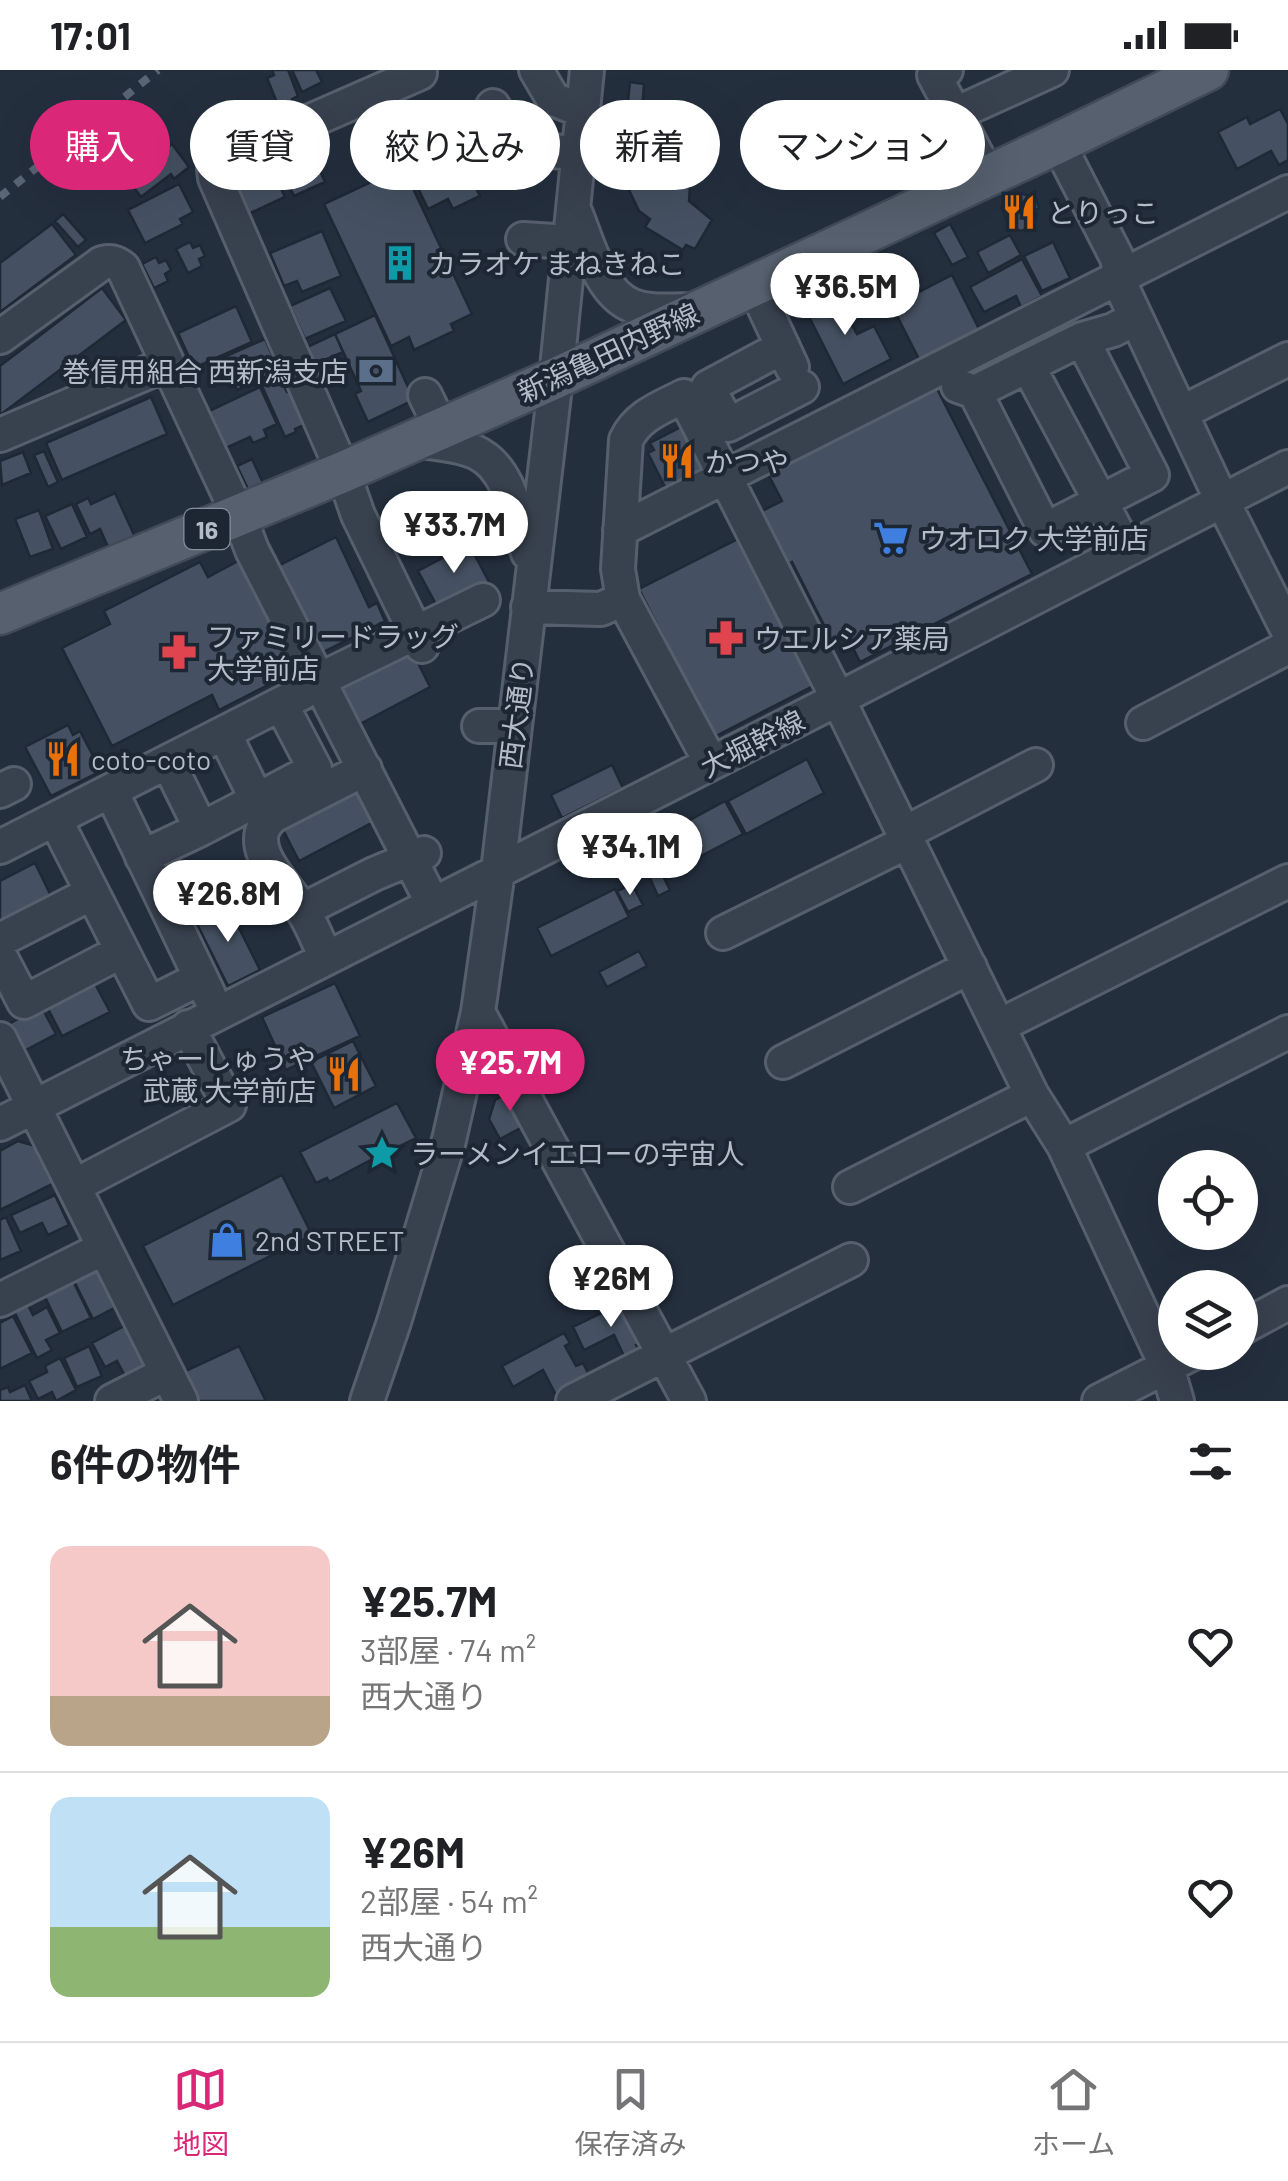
<!DOCTYPE html>
<html lang="ja">
<head>
<meta charset="utf-8">
<style>
	body { margin:0; font-family:Barlow,"Noto Sans JP",sans-serif; background:#f2f2f2; color:#202124; height:100vh; display:flex; flex-direction:column; font-size:38px; white-space:nowrap }
	* { box-sizing:border-box; margin:0 }
	p { font-size:32px; color:#757577 }
	.icon { flex:none; width:55px; height:55px; fill:none; stroke:currentColor; stroke-width:2; stroke-linecap:round; stroke-linejoin:round }
	.map { position:relative; height:1331px; overflow:hidden }
	.drawer { display:flex; flex-direction:column; background:#fff; flex:1 }
	.drawer>* { flex:none }
	.hud { position:absolute; left:30px; top:30px; width:1230px; height:90px; display:flex; gap:20px }
	.buttons { position:absolute; left:1158px; top:1080px; display:grid; gap:20px }
	.buttons a { display:grid; place-items:center; width:100px; height:100px; border-radius:50%; background:#fff; box-shadow:0 10px 40px #0002; font-size:50px }
	.price { position:absolute; translate:-50% -85px; padding:0 22px; border-radius:35px; background:#fff; color:#222; font-size:32px; line-height:65px; filter:drop-shadow(0 2px 5px #0008) }
	.price::after { content:''; position:absolute; left:50%; top:60px; width:30px; height:22px; margin-left:-15px; background:inherit; clip-path:polygon(0 0,100% 0,50% 100%) }
	.price.current { background:#db2777; color:#fff }
	ul { padding:0; list-style:none }
	li { display:flex; align-items:center; gap:30px; height:250px; padding:0 50px }
	li+li { border-top:2px solid #e0e0e0 }
	li span { display:grid; place-items:center; flex:none; width:280px; height:200px; border-radius:20px; color:#555 }
	li>.icon { margin-inline-start:auto }
	span .icon { width:120px; height:120px; fill:#fffc; stroke-width:1 }
	li b { font-size:42px }
	h2 { display:flex; justify-content:space-between; align-items:center; height:120px; padding:0 50px; font-size:42px }
	.tag { padding:0 35px; border-radius:45px; background:#fff; box-shadow:0 10px 40px #0002; font-size:35px; line-height:90px }
	.tag.current { background:#db2777; color:#fff }
	.status { display:flex; justify-content:space-between; align-items:center; height:70px; padding:0 50px; background:#fff; direction:ltr }
	.status svg { height:28px; fill:currentColor }
	.dock { display:flex; justify-content:space-around; align-items:center; height:140px; border-top:2px solid #e0e0e0; background:#fff; font-size:28px; color:#757577 }
	.dock a { display:grid; justify-items:center; gap:5px }
	.dock .current { color:#db2777 }
	.map>svg:first-child { display:block }
</style>
</head>
<body>
<div class="status"><b>17:01</b><svg viewBox="0 0 49 12"><path d="M0 12V9h3v3zM5 12V6h3v6zM10 12V3h3v9zM15 12V0h3v12zM26 1h20v11H26zM47 4h2v5h-2z"/></svg></div>
<div class="map">
<svg width="1288" height="1331" viewBox="0 0 1288 1331">
	<rect width="100%" height="100%" fill="#242f3e"/>
	<path fill="#455162" stroke="#1f2835" stroke-width="2.5" d="M272,0H288L298,26L292,29L296,40L282,45L267,8L274,5Z
		M292,0H316L322,12L302,22Z
		M630,12L644,14L642,41L660,56L658,67L670,70L667,114L690,117L689,131L712,150L695,179L686,175L683,180L645,157L650,149L639,141L629,120L621,97Z
		M1280,39L1288,54V90L1279,95L1271,81L1237,99L1218,62L1247,47L1250,54Z
		M474,63L496,108L476,118L480,126L453,139L448,129L428,139L407,95Z
		M172,74L189,97L174,109L171,104L141,127L127,108Z
		M311,80L325,112L294,126L279,94Z
		M267,88L285,127L244,146L226,106Z
		M403,97L472,244L451,254L454,261L414,280L409,267L391,276L324,134Z
		M179,114L193,142L180,149L183,154L145,173L128,140Z
		M1017,122L1029,126L1031,130L1036,128L1039,138L1035,139L1037,144L1033,155L1021,161L1010,157L1001,138L1006,127Z
		M63,144L86,170L78,177L55,151Z
		M52,154L76,185L0,242V193Z
		M950,154L968,187L952,195L934,163Z
		M322,161L341,206L302,222L297,211L284,216L270,183Z
		M1010,165L1021,185L988,203L977,182Z
		M190,172L193,178L200,175L205,186L199,189L202,196L188,203L176,179Z
		M1053,172L1070,208L1042,221L1024,186Z
		M156,187L159,193L166,190L171,200L165,204L168,211L154,218L142,194Z
		M1022,189L1042,226L1021,237L1016,226L984,242L970,217Z
		M952,205L980,261L920,291L892,236Z
		M102,218L126,250L0,345V296Z
		M330,218L346,251L305,269L290,236Z
		M832,218L857,264L874,256L891,289L843,314L802,233Z
		M236,236L252,272L194,298L178,263Z
		M375,245L414,330L368,352L355,324L361,321L335,264Z
		M335,264L343,282L313,295L305,278Z
		M265,269L279,301L237,320L229,303L221,306L215,291Z
		M280,308L287,322L295,318L311,352L295,359L296,362L285,367L262,316Z
		M934,313L1032,504L860,592L846,564L832,571L792,492L783,497L756,444L782,431L765,398Z
		M260,317L277,354L264,360L267,367L253,373L250,367L226,378L209,341Z
		M151,327L167,364L62,410L46,373Z
		M685,355L707,399L666,419L648,383L654,380L650,373Z
		M44,381L58,412L48,417L34,385Z
		M23,382L31,403L2,415L0,391Z
		M252,389L264,415L249,421L237,396Z
		M115,423L135,467L109,479L100,459L90,464L76,434L88,428L91,434Z
		M72,434L87,467L61,479L45,446Z
		M39,440L53,479L30,487L15,449Z
		M336,467L369,537L377,533L385,551L321,583L278,496Z
		M738,469L813,616L714,667L639,519Z
		M469,474L489,512L438,538L418,501Z
		M242,489L299,599L219,640L212,625L112,676L62,578L110,554L104,541L200,492L208,507Z
		M412,581L430,617L358,655L339,619Z
		M68,655L73,665L80,661L101,701L51,726L25,677Z
		M807,689L824,723L746,764L728,731Z
		M612,695L623,718L562,748L551,725Z
		M358,710L379,749L299,791L279,752Z
		M725,731L743,764L676,799L656,761L672,753L675,758Z
		M655,790L670,820L658,826L644,795Z
		M35,793L55,834L6,859L0,848V811Z
		M632,814L643,835L628,842L617,821Z
		M615,819L629,847L551,886L537,858Z
		M227,834L260,900L228,916L195,850Z
		M639,881L647,896L607,917L599,902Z
		M92,908L110,942L62,966L45,933Z
		M335,913L360,966L286,1000L262,947Z
		M41,936L56,964L24,981L9,954Z
		M353,971L376,1016L334,1038L311,992Z
		M516,1019L534,1051L500,1069L489,1049L495,1030Z
		M397,1033L416,1068L394,1079L398,1085L373,1097L369,1091L329,1112L327,1108L316,1113L300,1082Z
		M18,1071L42,1078L58,1111L0,1140V1081Z
		M282,1105L312,1165L173,1235L143,1176Z
		M55,1125L69,1155L48,1165L42,1153L20,1163L11,1145Z
		M6,1147L21,1181L0,1190V1150Z
		M99,1198L118,1236L93,1249L74,1211Z
		M73,1211L91,1248L62,1262L44,1225Z
		M624,1232L644,1272L636,1275L639,1281L625,1288L614,1265L584,1280L573,1257Z
		M27,1233L33,1245L47,1237L60,1263L46,1270L52,1280L37,1288L13,1239Z
		M13,1246L32,1283L0,1299V1253Z
		M130,1253L151,1292L125,1306L117,1291L105,1297L92,1273Z
		M564,1263L570,1273L565,1276L576,1296L583,1293L590,1307L556,1325L543,1300L513,1317L502,1296Z
		M89,1276L102,1306L77,1317L64,1288Z
		M239,1276L266,1331H193L179,1304Z
		M60,1288L76,1320L56,1331L52,1322L38,1329L29,1311L47,1302L45,1296Z
		M25,1315L32,1331H0V1320L8,1317L10,1322Z"/>
	<g fill="none" stroke-linecap="round" stroke-linejoin="round">
		<defs>
			<path id="minor" d="M536,0L553,29L583,41
				M946,0L934,5L988,106
				M420,3L219,91L214,99L215,108L343,402L358,445L422,576
				M493,36L520,79L579,83
				M955,44L1052,0
				M1058,73L1117,188L1124,222L1215,416L1288,561
				M576,144C588,173 600,224 633,236C652,243 676,240 696,240
				M523,169L570,172
				M754,215L792,297
				M0,267L102,193C111,191 116,192 123,198L239,446L252,480L433,834
				M783,277L708,317L728,355L802,317
				M1028,296L1126,479
				M958,316L975,322L1082,269L1113,260L1136,248
				M975,322L1045,460L1152,405L1082,269
				M425,325L441,358
				M1181,343L1288,289
				M0,365L167,294
				M413,370C433,373 456,374 475,382C511,398 517,449 528,483
				M620,460L1288,122
				M623,529L618,499L626,370C638,345 661,338 684,326L838,629L1032,1025L1064,1076L1167,1297L1177,1331
				M528,537L601,539L623,529L711,693
				M1143,653L1288,577
				M479,656H515
				M0,721L14,714
				M111,721L209,925
				M257,730L315,699L281,634
				M55,749L149,934L201,908
				M201,759L257,730L224,663
				M903,764L1036,695
				M0,777L302,623L319,610L483,530
				M142,787L201,759L168,692
				M303,840L374,804L424,783
				M723,863L907,772
				M0,870L92,823
				M0,886L24,932L122,881
				M326,888C318,872 312,853 301,838C284,814 238,771 275,745L365,699
				M478,942L689,1331
				M999,956L1288,811
				M0,969L181,1331
				M783,992L970,897
				M0,1054L838,629L1288,397
				M1064,1076L1288,962
				M74,1116L229,1035L188,957
				M850,1117L1032,1025
				M0,1230L104,1178
				M1240,1259L1288,1233
				M112,1331L167,1303
				M367,1331L394,1252L449,1070L478,942L498,801L556,308L587,0
				M573,1331L851,1190
				M1099,1331L1195,1282"/>
			<path id="major" d="M0,544L343,402L556,308L1058,73L1208,0"/>
		</defs>
		<use href="#minor" stroke="#565f6c" stroke-width="38"/>
		<use href="#major" stroke="#414a57" stroke-width="45"/>
		<use href="#minor" stroke="#38414e" stroke-width="32"/>
		<use href="#major" stroke="#56606e" stroke-width="40"/>
		<path stroke="#5a6575" stroke-width="8" stroke-dasharray="10 10" stroke-linecap="butt" d="M0,127L158,0"/>
	</g>
	<defs>
		<symbol id="restaurant-bare" viewBox="-9 -9 18 18"><path d="M-5-6h1v4h1v-4h1v4h1v-4h1v5L-1.5 .5V6h-2V.5L-5-1ZM5-6V6H3V1.5H1.5Q1.5-4 5-6Z" fill="#e8710a" stroke="#1d2633" stroke-width="2.5" paint-order="stroke"/></symbol>
		<symbol id="building-bare" viewBox="-9 -9 18 18"><path d="M-4-6H4V6H1V3H-1V6H-4ZM-2.5-4.3h1.7v1.8h-1.7ZM.8-4.3h1.7v1.8H.8ZM-2.5-1h1.7V.8h-1.7ZM.8-1h1.7V.8H.8Z" fill="#0f9aa8" stroke="#1d2633" stroke-width="2.5" paint-order="stroke"/></symbol>
		<symbol id="bank-bare" viewBox="-9 -9 18 18"><path d="M-6-4H6V4H-6ZM0-2.3a2.3 2.3 0 1 0 0 4.6a2.3 2.3 0 1 0 0-4.6Z" fill="#5c6f8a" stroke="#1d2633" stroke-width="2.5" paint-order="stroke"/></symbol>
		<symbol id="supermarket-bare" viewBox="-9 -9 18 18"><path d="M-6-5.5h2.5l.6 2H6L4.5 2H-2.5L-4.4-4H-6ZM-1.5 3.2a1.3 1.3 0 1 0 .1 0ZM3 3.2a1.3 1.3 0 1 0 .1 0Z" fill="#3f7fe0" stroke="#1d2633" stroke-width="2.5" paint-order="stroke"/></symbol>
		<symbol id="pharmacy-bare" viewBox="-9 -9 18 18"><path d="M-2-6h4v4h4v4h-4v4h-4v-4h-4v-4h4Z" fill="#e0444e" stroke="#1d2633" stroke-width="2.5" paint-order="stroke"/></symbol>
		<symbol id="sight-bare" viewBox="-9 -9 18 18"><path d="M0-6L1.8-2.2L6-1.7L2.9 1.2L3.7 5.4L0 3.3L-3.7 5.4L-2.9 1.2L-6-1.7L-1.8-2.2Z" fill="#0f9aa8" stroke="#1d2633" stroke-width="2.5" paint-order="stroke"/></symbol>
		<symbol id="shop-bare" viewBox="-9 -9 18 18"><path d="M-5-2.5h2.3a2.7 3.5 0 0 1 5.4 0H5L5.5 6h-11ZM-1.5-2.5h3a1.5 2.3 0 0 0-3 0Z" fill="#3f7fe0" stroke="#1d2633" stroke-width="2.5" paint-order="stroke"/></symbol>
	</defs>
	<g fill-rule="evenodd">
		<use href="#restaurant-bare" x="994" y="117" width="50" height="50"/>
		<use href="#building-bare" x="375" y="168" width="50" height="50"/>
		<use href="#bank-bare" x="351" y="276" width="50" height="50"/>
		<use href="#restaurant-bare" x="652" y="366" width="50" height="50"/>
		<use href="#supermarket-bare" x="866" y="443" width="50" height="50"/>
		<use href="#pharmacy-bare" x="701" y="543" width="50" height="50"/>
		<use href="#pharmacy-bare" x="154" y="557" width="50" height="50"/>
		<use href="#restaurant-bare" x="38" y="664" width="50" height="50"/>
		<use href="#restaurant-bare" x="319" y="979" width="50" height="50"/>
		<use href="#sight-bare" x="357" y="1058" width="50" height="50"/>
		<use href="#shop-bare" x="202" y="1145" width="50" height="50"/>
	</g>
	<g text-anchor="middle" dominant-baseline="central" stroke-width="8" stroke-linejoin="round" paint-order="stroke">
		<rect fill="#1d2633" stroke="#878f9c" stroke-width="2.5" x="184.5" y="439" width="45" height="40" rx="8"/>
		<g font-size="25" font-weight="bold" fill="#b4bcc9">
			<text x="207" y="459">16</text>
		</g>
		<g font-size="28" fill="#b4bcc9" stroke="#1d2633" text-anchor="start">
			<text x="1047" y="142">とりっこ</text>
			<text x="428" y="193">カラオケ まねきねこ</text>
			<text x="348" y="301" text-anchor="end">巻信用組合 西新潟支店</text>
			<text x="705" y="391">かつや</text>
			<text x="919" y="468">ウオロク 大学前店</text>
			<text x="207" y="566">ファミリードラッグ<tspan x="207" dy="32">大学前店</tspan></text>
			<text x="754" y="568">ウエルシア薬局</text>
			<text x="91" y="689">coto-coto</text>
			<text x="316" y="988" text-anchor="end">ちゃーしゅうや<tspan x="316" dy="32">武蔵 大学前店</tspan></text>
			<text x="410" y="1083">ラーメンイエローの宇宙人</text>
			<text x="255" y="1170">2nd STREET</text>
		</g>
		<g font-size="28" fill="#b4bcc9" stroke="#1d2633">
			<text transform="translate(608 282) rotate(-25)">新潟亀田内野線</text>
			<text transform="translate(516 643) rotate(-83)">西大通り</text>
			<text transform="translate(752 673) rotate(-27)">大堀幹線</text>
		</g>
	</g>
</svg>
<div class="buttons">
<a><svg class="icon" aria-label="locate" viewBox="0 0 24 24"><circle cx="12" cy="12" r="6"/><path d="M12 2v4M12 18v4M2 12h4M18 12h4"/></svg></a>
<a><svg class="icon" aria-label="layers" viewBox="0 0 24 24"><path d="M12 4l9 5-9 5-9-5zM3 14l9 5 9-5"/></svg></a>
</div>
<b class="price" style="left:845px;top:268px">¥36.5M</b>
<b class="price" style="left:454px;top:506px">¥33.7M</b>
<b class="price" style="left:630px;top:828px">¥34.1M</b>
<b class="price" style="left:228px;top:875px">¥26.8M</b>
<b class="price current" style="left:510px;top:1044px">¥25.7M</b>
<b class="price" style="left:611px;top:1260px">¥26M</b>
<div class="hud">
<a class="tag current">購入</a>
<a class="tag">賃貸</a>
<a class="tag">絞り込み</a>
<a class="tag">新着</a>
<a class="tag">マンション</a>
</div>
</div>
<section class="drawer">
<h2>6件の物件<svg class="icon" aria-label="filters" viewBox="0 0 24 24"><path d="M4 7h16M4 17h16"/><circle cx="9" cy="7" r="2"/><circle cx="15" cy="17" r="2"/></svg></h2>
<ul>
<li><span style="background:linear-gradient(#f6c9c9 75%,#b9a48a 0)"><svg class="icon" aria-label="home" viewBox="0 0 24 24"><path d="M3 11l9-7 9 7M6 9v11h12V9"/></svg></span><div><b>¥25.7M</b><p>3部屋 · 74 m²</p><p>西大通り</p></div><svg class="icon" aria-label="heart" viewBox="0 0 24 24"><path d="M12 20l-8-8c-3-5 5-10 8-4 3-6 11-1 8 4z"/></svg></li>
<li><span style="background:linear-gradient(#bfe0f5 65%,#8fb573 0)"><svg class="icon" aria-label="home" viewBox="0 0 24 24"><path d="M3 11l9-7 9 7M6 9v11h12V9"/></svg></span><div><b>¥26M</b><p>2部屋 · 54 m²</p><p>西大通り</p></div><svg class="icon" aria-label="heart" viewBox="0 0 24 24"><path d="M12 20l-8-8c-3-5 5-10 8-4 3-6 11-1 8 4z"/></svg></li>
</ul>
</section>
<nav class="dock">
<a class="current"><svg class="icon" aria-label="map" viewBox="0 0 24 24"><path d="M3 6l6-2 6 2 6-2v14l-6 2-6-2-6 2zM9 4v14M15 6v14"/></svg>地図</a>
<a><svg class="icon" aria-label="saved" viewBox="0 0 24 24"><path d="M7 4h10v16l-5-4-5 4z"/></svg>保存済み</a>
<a><svg class="icon" aria-label="home" viewBox="0 0 24 24"><path d="M3 11l9-7 9 7M6 9v11h12V9"/></svg>ホーム</a>
</nav>
</body>
</html>
